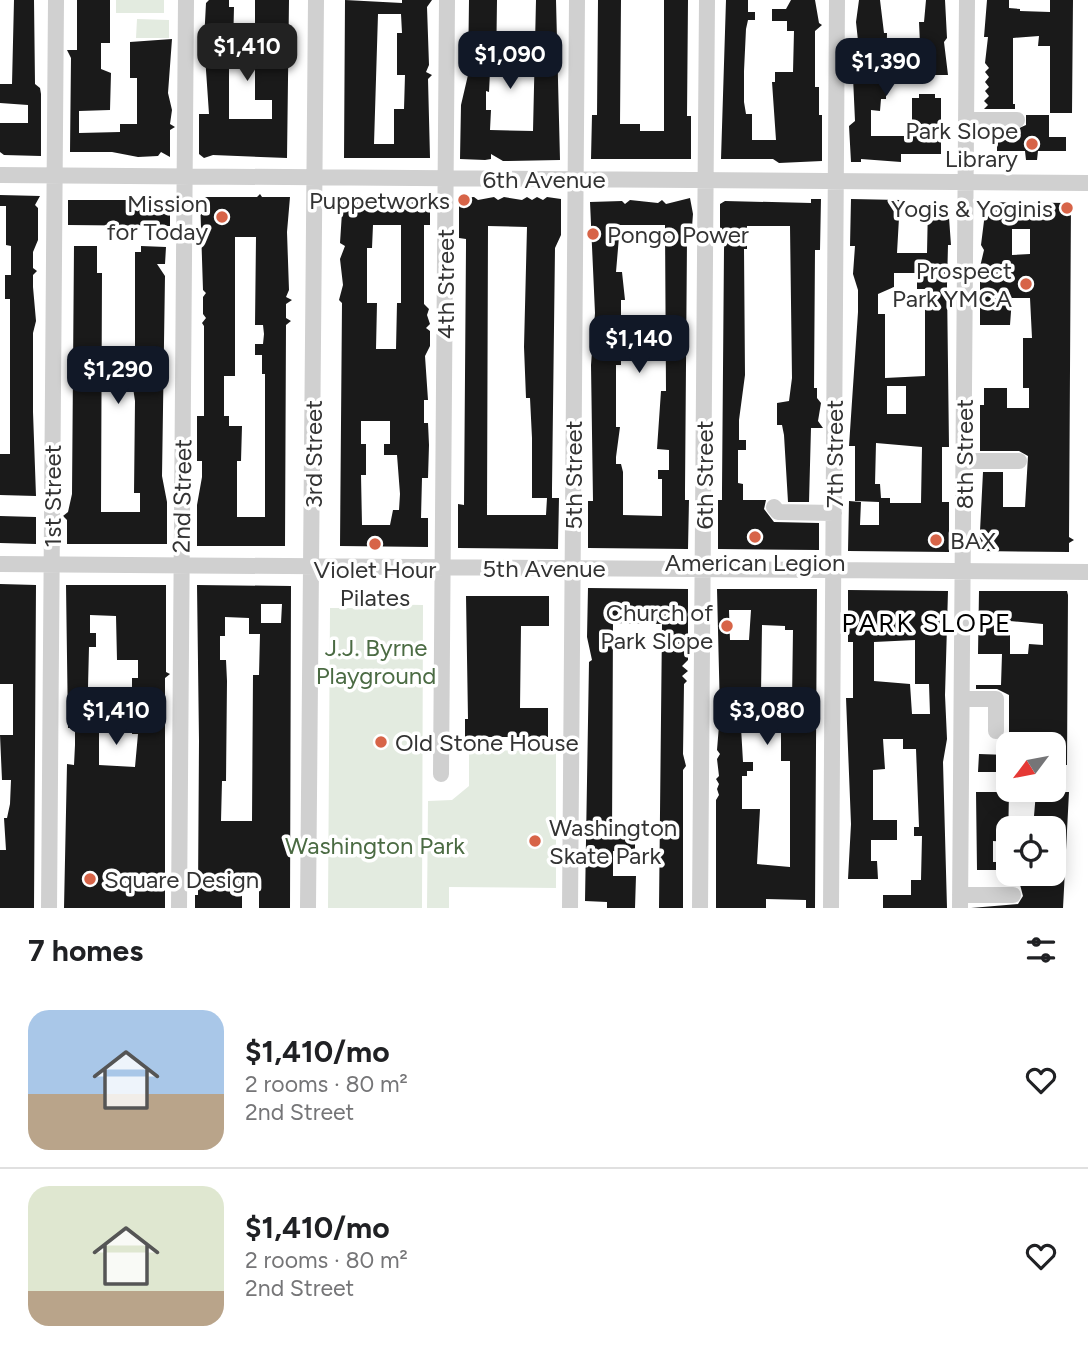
<!DOCTYPE html>
<html lang="en">
<head>
<meta charset="utf-8">
<style>
	body { margin:0; font-family:Figtree,sans-serif; background:#f6f6f6; color:#202124; height:100vh; display:flex; flex-direction:column; font-size:26px; white-space:nowrap }
	* { box-sizing:border-box; margin:0 }
	p { font-size:23px; color:#757577 }
	.icon { flex:none; width:38px; height:38px; fill:none; stroke:currentColor; stroke-width:2; stroke-linecap:round; stroke-linejoin:round }
	.map { position:relative; height:908px; overflow:hidden }
	.side { display:flex; flex-direction:column; background:#fff; flex:1 }
	.side>* { flex:none }
	.needle { width:46px; rotate:238deg }
	.controls { position:absolute; left:996px; top:732px; display:grid; gap:14px }
	.controls a { display:grid; place-items:center; width:70px; height:70px; border-radius:14px; background:#fff; box-shadow:0 4px 18px #0003; font-size:35px }
	.price { position:absolute; translate:-50% -60px; padding:0 16px; border-radius:14px; background:#111827; color:#fff; font-size:23px; line-height:46px; filter:drop-shadow(0 2px 4px #0008) }
	.price::after { content:''; position:absolute; left:50%; top:42px; width:21px; height:16px; margin-left:-10px; background:inherit; clip-path:polygon(0 0,100% 0,50% 100%) }
	.price.selected { background:#222; color:#fff }
	ul { padding:0; list-style:none }
	li { display:flex; align-items:center; gap:21px; height:175px; padding:0 28px }
	li+li { border-top:2px solid #e0e0e0 }
	li span { display:grid; place-items:center; flex:none; width:196px; height:140px; border-radius:21px; color:#555 }
	li>.icon { margin-inline-start:auto }
	span .icon { width:84px; height:84px; fill:#fffc; stroke-width:1 }
	li b { font-size:30px }
	h2 { display:flex; justify-content:space-between; align-items:center; height:84px; padding:0 28px; font-size:30px }
	.map>svg:first-child { display:block }
</style>
</head>
<body>
<div class="map">
<svg width="1088" height="908" viewBox="0 0 1088 908">
	<rect width="100%" height="100%" fill="#fff"/>
	<path fill="#e3ebe0" d="M116,0H164V13H116Z
		M137,19L169,20V38H136Z
		M365,604L423,605L422,908H328L330,608H365Z
		M469,750L556,751V888L449,887V908H427L428,801L452,800L469,786Z"/>
	<path fill="#1a1a1a" fill-rule="evenodd" d="M14,0H34L35,84L40,88L41,94V156L4,155L0,152V123H28V105L0,103V84H12Z
		M77,0H110V43H101V69L111,73L110,110L79,111V133L120,132V124H137V78H130V42L172,39L168,93L172,110L170,124L175,127L170,130V157L161,152L158,156L138,157L112,152H70L71,58L67,50H77Z
		M209,0H229V7H234L233,48H229V119H272V100H255V0H289L287,158L213,155L204,158L199,154V114H209L204,41L206,3Z
		M345,0L402,3V0H432L427,7L429,65L426,72L432,75L428,79L430,158H344ZM378,14H401L402,33H397V75H405L404,109H394V144H374Z
		M469,0H497L496,72H490L489,92L486,91V110H491L490,130L533,131L536,0H556L560,160L503,161L491,154V159L485,160L460,159L461,105L468,75Z
		M598,0H621L620,124H640V131H664V0H688L687,116H691V159H591L592,115H597Z
		M726,0H748V12H755V20H748L746,29L744,71V102L746,114H752V140H776L772,82H775V72H793L794,31H787V21H772V9H786L791,0H815L819,23L822,25L815,31V87H819V115H822V161L779,163L773,159H721Z
		M859,0H880L884,33H887L886,99H881L880,111L871,110V136H906V127L912,123V98H919V94H935V98H941V154H901V162L861,159V162H851L849,126L855,121L852,55L854,50H859L856,22Z
		M926,0H945L947,38L944,42L948,75H924V44H920L919,22H924Z
		M987,0H1009V8L1020,9V11L1050,12V0H1073L1072,113H1050V46H1038L1039,36L1013,38V104H1015V109H984L988,105L984,101L989,96L985,91L989,87L985,82L989,77L985,72L989,68L985,63L988,37H984Z
		M1026,115H1049V137H1066V151H1038L1037,160H1026L1025,151H997V137H1015V130L1026,125Z
		M260,194L262,197H290L287,232L289,290L286,297L292,300L286,304V318L291,321L286,325L285,546H197V505L202,477V461H197V416H204V326L202,323L206,318L203,314V297L206,293L203,290L200,197H257ZM235,237H256L255,325H263L264,334L263,344H255V355H262V374H265V517H237V461H241L242,426H229V416H224V376H235Z
		M0,195L40,196L35,205L38,208V240L33,252V268L37,271L33,275V287L36,321L33,333V412L36,496L0,495V454H10V299H5V275H11V246L6,245V206H0Z
		M343,197L430,198V225H424V304L429,309L427,315L430,324L426,328L430,331V346L425,356L428,400H424V423H428L429,445L428,478H422L421,518H428V547L340,546L342,303L339,300L343,285L340,259L345,246L340,243ZM373,225H401V303H397L396,349H376L377,303H367V248H372ZM361,421H390V444H384V455H397L400,494L399,510H393L390,525H362L361,475H366V444H361Z
		M474,197L478,200L494,197L498,200L504,197L522,200L527,197L532,200L537,197L543,200L547,197L561,199V235L555,248L552,488V498H559L558,549L458,548V504L464,505L466,247V239L459,238V198ZM488,226L527,227L524,347L526,398H530L532,438V498H547L546,515H487Z
		M690,198L693,214L691,240H687L685,490V500H689L688,549L588,548V501H593L591,365L595,313L590,202L622,201L625,204L630,200L658,203L662,200L666,204ZM620,225H665L666,391H661L657,449L669,450V470H658V479H662V516L623,515V472L621,464H616V457L620,427H616V365H621V300H625L622,272H616Z
		M811,199H821L820,250H815L814,388H817V398L821,403L818,421L823,428H811L809,502H788L784,435L782,425H777V403L789,401L792,378L790,226H747V249H744L745,375L739,420V440H746V450H738V483L743,484V500H766L764,509L774,522L819,523V550L718,549V500H722V490L724,249L725,234H720V204L725,201L811,203Z
		M851,199L900,200L897,253H927L928,205L948,204L951,245H948L947,285L949,447H942V502H949V552L848,551L849,501L861,502L860,525H879V502L855,501V446H849L858,312V290L853,274L855,246H850ZM894,273H917V289H925V376L885,378V314H878V294L894,287ZM887,386H906V414H887ZM876,443L922,447L921,503H890V498H881L880,484H875Z
		M68,200H170V226L68,225Z
		M981,202L1071,203L1069,537L1074,540L1069,543V552L979,551L983,472H1003V507H1025L1028,456L1019,451H980V405H984V388H1007V408H1029V388H1023V338H1032L1030,298H1012L1010,325H980V267L984,250L981,245L984,221ZM1012,229H1030V254L1012,255Z
		M74,246H97V273H102L101,512H140V493H134L135,401L131,374L135,353V252H141V246L166,247L165,264H157L165,276L162,476L167,502V544H67V520L63,516L68,512L72,494Z
		M0,516L36,517V544L0,543Z
		M0,584L36,585L34,908H0V850H6L4,818H7L10,804L11,780H2L0,735H13V684H0Z
		M66,585H166V672L170,674L165,678V908H64L67,764L74,765L75,745V728H68ZM90,615L116,616L117,660H138V678H132V734H138L135,767L99,765V728H92V687H88L89,647H96V633H90Z
		M197,585L291,586L290,908H259V884H242V908H195V895H198L199,741ZM261,604H282L281,623H261ZM225,617L249,618V634H260L259,675H253L252,821H221L222,781H226L227,681L226,660H220V636H225Z
		M588,588L688,589V660L682,666L688,671L682,676L687,681L684,684L683,754L686,766L683,770V908H659L662,624L613,623L612,838L635,839V852L613,851V876H636L635,908H607V902L585,901L589,662L592,660L587,637Z
		M717,589H817L815,908H806V900L766,899V908H716V800L719,795L717,789L719,784L716,779L719,776L717,759L720,754L717,750L720,713ZM729,610H751L749,640H730ZM762,625L785,626V630H793L792,701L791,705H781V761H790V867L757,864L760,809H742V776H747V771H753V762H743L739,693H761Z
		M848,590L948,591L945,695L947,739L943,762L947,908H883V895H911V880H921L922,836H914V827H919L916,749H903V739H883L885,769L873,770V820H897V840H871V861H877L878,879H848L851,824L846,698H853V642H848ZM915,640V684H929L930,714H912L910,684L874,681V642Z
		M979,591H1067L1068,595L1067,765H1063V792H1069L1063,908H971L1018,904L1023,896L1019,881L1048,880V873H1054V828H1033L1036,792H1054V744H1027V736H1009V695L997,689H976V685H1001L1002,654H978ZM1010,621L1043,624V645L1029,644L1028,654H1010Z
		M466,596H549V626H521L520,708H548V737H465V719H468Z
		M979,754L1008,755V772H978Z
		M976,792H1009L1008,842L993,841V862H1008V870H977Z"/>
	<g fill="none" stroke-linecap="round" stroke-linejoin="round">
		<path stroke="#d0d0d0" stroke-width="16" d="M966,120H1017
			M0,175L1088,183
			M964,461H1019
			M774,507L778,512L834,513
			M0,564L1088,572
			M962,699H996V731
			M441,774L447,0
			M960,895H1013
			M49,908L56,0
			M179,908L186,0
			M308,908L316,0
			M570,908L577,0
			M700,908L707,0
			M831,908L837,0
			M960,908L967,0"/>
	</g>
	<g fill="#d76448" stroke="#fff" stroke-width="2.5">
		<circle cx="1032" cy="144" r="7"/>
		<circle cx="464" cy="200" r="7"/>
		<circle cx="1067" cy="208" r="7"/>
		<circle cx="222" cy="217" r="7"/>
		<circle cx="593" cy="234" r="7"/>
		<circle cx="1026" cy="284" r="7"/>
		<circle cx="755" cy="537" r="7"/>
		<circle cx="936" cy="540" r="7"/>
		<circle cx="375" cy="544" r="7"/>
		<circle cx="727" cy="626" r="7"/>
		<circle cx="381" cy="742" r="7"/>
		<circle cx="535" cy="841" r="7"/>
		<circle cx="90" cy="879" r="7"/>
	</g>
	<g text-anchor="middle" dominant-baseline="central" stroke-width="7" stroke-linejoin="round" paint-order="stroke">
		<g font-size="24" fill="#333" stroke="#fff" text-anchor="end">
			<text x="1018" y="130">Park Slope<tspan x="1018" dy="28">Library</tspan></text>
			<text x="450" y="200">Puppetworks</text>
			<text x="208" y="203">Mission<tspan x="208" dy="28">for Today</tspan></text>
			<text x="1053" y="208">Yogis &amp; Yoginis</text>
			<text x="607" y="234" text-anchor="start">Pongo Power</text>
			<text x="1012" y="270">Prospect<tspan x="1012" dy="28">Park YMCA</tspan></text>
			<text x="950" y="540" text-anchor="start">BAX</text>
			<text x="755" y="562" text-anchor="middle">American Legion</text>
			<text x="375" y="569" text-anchor="middle">Violet Hour<tspan x="375" dy="28">Pilates</tspan></text>
			<text x="713" y="612">Church of<tspan x="713" dy="28">Park Slope</tspan></text>
			<text x="395" y="742" text-anchor="start">Old Stone House</text>
			<text x="549" y="827" text-anchor="start">Washington<tspan x="549" dy="28">Skate Park</tspan></text>
			<text x="104" y="879" text-anchor="start">Square Design</text>
		</g>
		<g font-size="24" fill="#333" stroke="#fff">
			<text x="544" y="179">6th Avenue</text>
			<text transform="translate(445 284) rotate(-90)">4th Street</text>
			<text transform="translate(313 454) rotate(-90)">3rd Street</text>
			<text transform="translate(834 454) rotate(-90)">7th Street</text>
			<text transform="translate(964 454) rotate(-90)">8th Street</text>
			<text transform="translate(573 475) rotate(-90)">5th Street</text>
			<text transform="translate(704 475) rotate(-90)">6th Street</text>
			<text transform="translate(52 496) rotate(-90)">1st Street</text>
			<text transform="translate(182 496) rotate(-89)">2nd Street</text>
			<text x="544" y="568">5th Avenue</text>
		</g>
		<g font-size="24" fill="#4b6b43" stroke="#fff">
			<text x="376" y="647">J.J. Byrne<tspan x="376" dy="28">Playground</tspan></text>
			<text x="375" y="845">Washington Park</text>
		</g>
		<g font-size="26" letter-spacing="2" fill="#000" stroke="#fff">
			<text x="927" y="623">PARK SLOPE</text>
		</g>
	</g>
</svg>
<div class="controls">
<a><svg class="needle" viewBox="-14 -14 28 28"><path d="M0-13l5 13h-10z" fill="#e53935"/><path d="M0 13l5-13h-10z" fill="#757577"/></svg></a>
<a><svg class="icon" aria-label="locate" viewBox="0 0 24 24"><circle cx="12" cy="12" r="6"/><path d="M12 2v4M12 18v4M2 12h4M18 12h4"/></svg></a>
</div>
<b class="price selected" style="left:247px;top:83px">$1,410</b>
<b class="price" style="left:510px;top:91px">$1,090</b>
<b class="price" style="left:886px;top:98px">$1,390</b>
<b class="price" style="left:639px;top:375px">$1,140</b>
<b class="price" style="left:118px;top:406px">$1,290</b>
<b class="price" style="left:116px;top:747px">$1,410</b>
<b class="price" style="left:767px;top:747px">$3,080</b>
</div>
<section class="side">
<h2>7 homes<svg class="icon" aria-label="filters" viewBox="0 0 24 24"><path d="M4 7h16M4 17h16"/><circle cx="9" cy="7" r="2"/><circle cx="15" cy="17" r="2"/></svg></h2>
<ul>
<li><span style="background:linear-gradient(#a9c7e8 60%,#b9a48a 0)"><svg class="icon" aria-label="home" viewBox="0 0 24 24"><path d="M3 11l9-7 9 7M6 9v11h12V9"/></svg></span><div><b>$1,410/mo</b><p>2 rooms · 80 m²</p><p>2nd Street</p></div><svg class="icon" aria-label="heart" viewBox="0 0 24 24"><path d="M12 20l-8-8c-3-5 5-10 8-4 3-6 11-1 8 4z"/></svg></li>
<li><span style="background:linear-gradient(#dfe7d0 75%,#b9a48a 0)"><svg class="icon" aria-label="home" viewBox="0 0 24 24"><path d="M3 11l9-7 9 7M6 9v11h12V9"/></svg></span><div><b>$1,410/mo</b><p>2 rooms · 80 m²</p><p>2nd Street</p></div><svg class="icon" aria-label="heart" viewBox="0 0 24 24"><path d="M12 20l-8-8c-3-5 5-10 8-4 3-6 11-1 8 4z"/></svg></li>
</ul>
</section>
</body>
</html>
